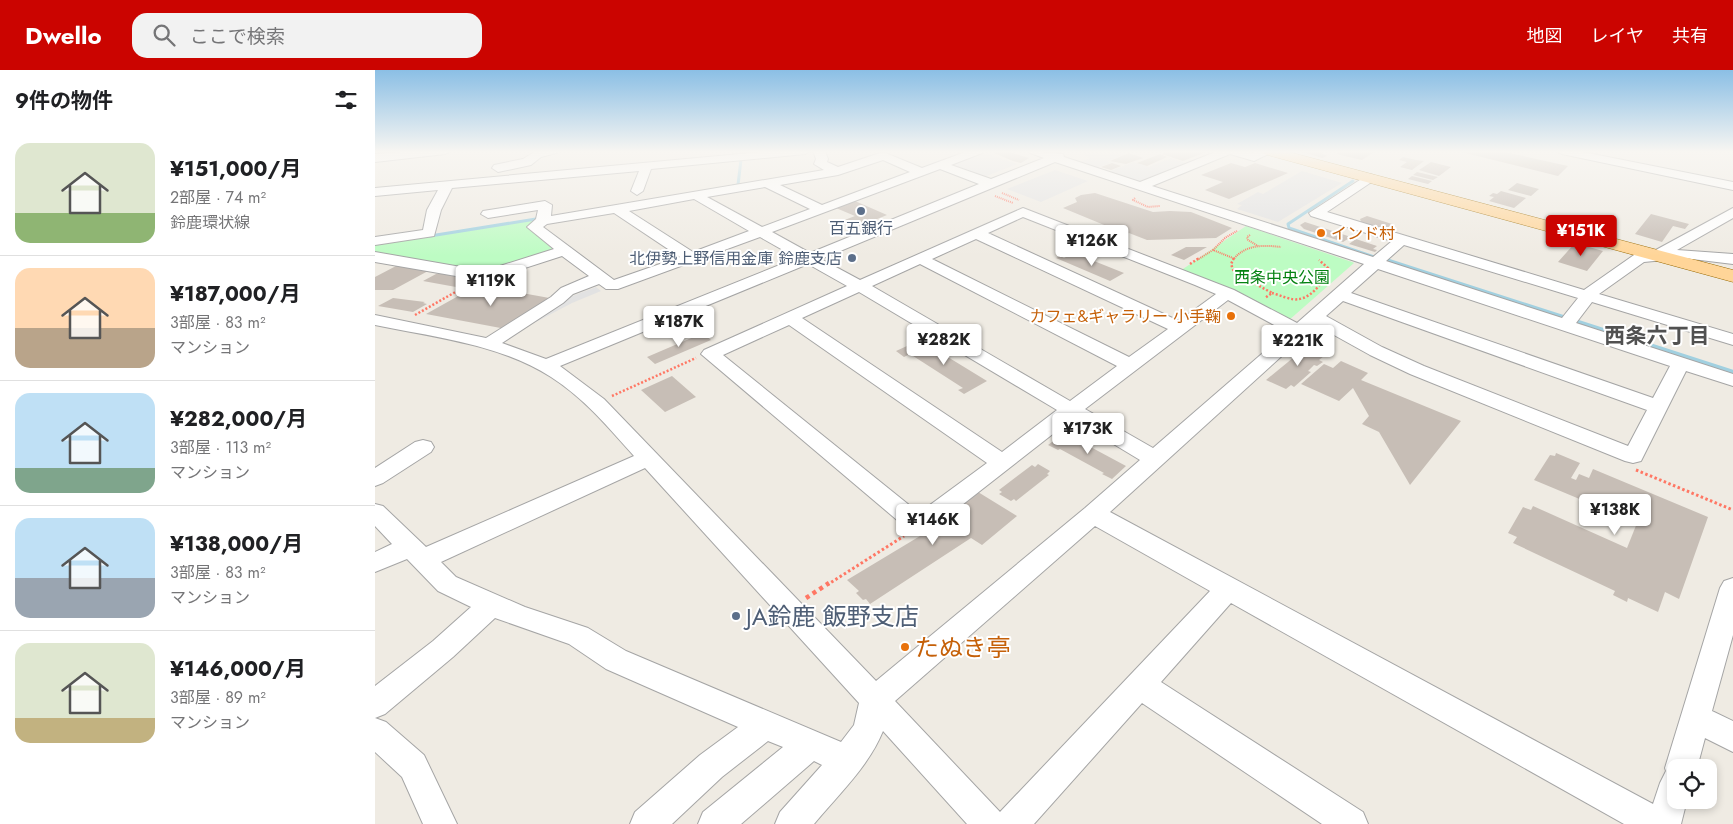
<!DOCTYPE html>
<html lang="ja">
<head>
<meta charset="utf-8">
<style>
	body { margin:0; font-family:Jost,"Noto Sans JP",sans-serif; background:#f2f2f2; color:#202124; height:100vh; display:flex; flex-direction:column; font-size:19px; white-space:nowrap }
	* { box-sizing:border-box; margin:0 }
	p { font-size:16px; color:#757577 }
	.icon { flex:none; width:28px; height:28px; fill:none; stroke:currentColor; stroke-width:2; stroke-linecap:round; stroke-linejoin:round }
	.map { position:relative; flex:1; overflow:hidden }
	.panel { display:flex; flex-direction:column; background:#fff; width:375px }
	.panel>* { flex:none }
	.buttons { position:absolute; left:1292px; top:689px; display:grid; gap:10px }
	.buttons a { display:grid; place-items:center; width:50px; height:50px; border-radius:10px; background:#fff; box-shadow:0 2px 8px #0003; font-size:25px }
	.price { position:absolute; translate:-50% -42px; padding:0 11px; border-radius:5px; background:#fff; color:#222; font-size:16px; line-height:32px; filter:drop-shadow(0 1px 2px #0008) }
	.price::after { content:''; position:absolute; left:50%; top:30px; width:15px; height:11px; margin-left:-8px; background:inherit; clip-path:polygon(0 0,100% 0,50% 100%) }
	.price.selected { background:#cb0400; color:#fff }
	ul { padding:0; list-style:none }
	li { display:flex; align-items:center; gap:15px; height:125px; padding:0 15px }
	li+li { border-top:1px solid #e0e0e0 }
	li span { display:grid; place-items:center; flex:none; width:140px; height:100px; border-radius:15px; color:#555 }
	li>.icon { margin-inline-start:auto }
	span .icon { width:60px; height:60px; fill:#fffc; stroke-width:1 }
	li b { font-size:21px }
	h2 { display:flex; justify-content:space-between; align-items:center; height:60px; padding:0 15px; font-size:21px }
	header { display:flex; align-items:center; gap:30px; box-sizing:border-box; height:70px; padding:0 25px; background:#cb0400; color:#fff }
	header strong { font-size:24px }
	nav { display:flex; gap:28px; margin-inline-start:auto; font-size:18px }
	.search { width:350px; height:45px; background:#f2f2f2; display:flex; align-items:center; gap:12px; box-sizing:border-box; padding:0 18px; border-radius:15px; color:#757577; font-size:19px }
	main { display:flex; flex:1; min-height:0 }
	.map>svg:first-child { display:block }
</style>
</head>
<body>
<header>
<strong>Dwello</strong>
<div class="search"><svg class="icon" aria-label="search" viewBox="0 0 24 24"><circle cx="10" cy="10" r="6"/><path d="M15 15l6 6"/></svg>ここで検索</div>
<nav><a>地図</a><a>レイヤ</a><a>共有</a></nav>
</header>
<main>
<section class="panel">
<h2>9件の物件<svg class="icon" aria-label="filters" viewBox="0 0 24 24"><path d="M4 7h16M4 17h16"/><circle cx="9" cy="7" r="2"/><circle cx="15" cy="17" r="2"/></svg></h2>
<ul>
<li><span style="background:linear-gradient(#dfe7d0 70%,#8fb573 0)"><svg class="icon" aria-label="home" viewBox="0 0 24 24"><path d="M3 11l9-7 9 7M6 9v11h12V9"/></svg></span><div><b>¥151,000/月</b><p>2部屋 · 74 m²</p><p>鈴鹿環状線</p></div></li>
<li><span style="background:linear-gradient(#ffd9b3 60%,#b9a48a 0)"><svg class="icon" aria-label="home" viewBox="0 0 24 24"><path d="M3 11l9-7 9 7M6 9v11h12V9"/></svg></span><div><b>¥187,000/月</b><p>3部屋 · 83 m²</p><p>マンション</p></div></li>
<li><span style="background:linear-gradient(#bfe0f5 75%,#7fa58c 0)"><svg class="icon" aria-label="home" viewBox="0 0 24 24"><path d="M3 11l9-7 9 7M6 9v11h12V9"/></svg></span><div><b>¥282,000/月</b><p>3部屋 · 113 m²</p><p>マンション</p></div></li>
<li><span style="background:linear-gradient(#bfe0f5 60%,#9aa5b1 0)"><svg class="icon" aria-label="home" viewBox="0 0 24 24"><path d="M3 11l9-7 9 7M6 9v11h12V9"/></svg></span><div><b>¥138,000/月</b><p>3部屋 · 83 m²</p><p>マンション</p></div></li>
<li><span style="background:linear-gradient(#dfe7d0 75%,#c2b280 0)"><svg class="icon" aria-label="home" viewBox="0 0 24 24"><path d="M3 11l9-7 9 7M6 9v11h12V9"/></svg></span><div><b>¥146,000/月</b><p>3部屋 · 89 m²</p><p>マンション</p></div></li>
</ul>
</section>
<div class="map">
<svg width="1358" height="754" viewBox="0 0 1358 754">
	<rect width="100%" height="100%" fill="#efebe3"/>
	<path fill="#bdfcc3" d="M160,150L152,157L180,181L112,203L0,184V174Z
		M871,156L977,192L979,193L913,251L805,201Z"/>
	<path fill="#e2e2e2" d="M608,81H623L614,84L610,83L642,94L609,107L573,94Z
		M716,81H738L746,84V86L732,91L736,93L720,98L702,93L715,88L707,84Z
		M796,88L813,94L766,112L733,102L759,92L774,97Z
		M680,100L713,111L666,132L632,119Z
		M927,101L967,113L903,152L862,139L867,135L862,134L883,122L888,124Z
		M221,217L226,221L197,233L161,252L157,250L187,230Z"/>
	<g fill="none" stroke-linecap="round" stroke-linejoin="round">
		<path stroke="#a1d0e0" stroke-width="3" d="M978,111L913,154L914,158L1008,190
			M358,116L363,115L367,81
			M55,166L167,148"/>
		<path stroke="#a1d0e0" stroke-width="4.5" d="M1004,188L1358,302"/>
	</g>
	<path fill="#c7beb6" d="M624,81H633L628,83L634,82L654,88L646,93L638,91L619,83Z
		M795,81H834L808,91L787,84Z
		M924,81H943L952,86L947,88Z
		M966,81H1000L987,90L961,84Z
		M1082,81H1126L1193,96L1183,106Z
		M754,83L768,88L751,94L735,91Z
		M785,84L792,87L772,96L762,93Z
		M1028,87L1041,90L1049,91L1037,100L1025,97L1032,92L1024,90Z
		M1056,92L1076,97L1064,106L1044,100Z
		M737,93L746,96L736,100L726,97Z
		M856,93L870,97L880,93L913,103L854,129L830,120L848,112L826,105Z
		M1042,102L1063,107L1058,110L1038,105Z
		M1037,106L1057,111L1053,114L1033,109Z
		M1142,113L1164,119L1156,126L1133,120Z
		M1126,121L1151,128L1139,138L1114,131L1119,127L1114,126L1118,123L1122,124Z
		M720,123L778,142L795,141L816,142L857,158L841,168L772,170L754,163L751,164L688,138L702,132L700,128L706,125Z
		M480,131L512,145L480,158L467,151L480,146L461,138Z
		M1276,144L1314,154L1310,159L1298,156L1287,172L1260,164Z
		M992,146L1017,154L1010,160L987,154L985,149Z
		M930,152L976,167L968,172L929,159L925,155Z
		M981,169L1002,176L998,179L1002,180L1000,182L974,174Z
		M1200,173L1228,181L1212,201L1183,192Z
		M811,177H832L809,190L796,185Z
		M699,183L749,203L735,211L681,188L685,186L689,188Z
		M21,196L53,201L18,220H0V207Z
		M67,203L94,207L92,208L95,209L81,217L48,211L61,204Z
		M103,215L180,229L131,259L51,244Z
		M18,228L50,232L48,233L52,234L38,242L3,236Z
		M328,263L336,270L280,294L272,287Z
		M545,270L612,311L589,324L583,320L588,318L535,284L529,287L521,281Z
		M935,274L944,276L954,282L944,290L948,292L942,296L939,295L933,301L936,302L919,317L916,315L911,319L891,310Z
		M966,291L993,303L986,310L1086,351L1035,415L1004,362L987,354L994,346L978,318L964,331L926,314L949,294L958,298Z
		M297,306L321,327L290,342L266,320Z
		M690,362L712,373L710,374L751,396L737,409L727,404L729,403L685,379L683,380L673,375Z
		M1181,383L1205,393L1196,408L1201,410L1204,404L1214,408L1218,399L1333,447L1304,529L1290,522L1283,542L1253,528L1252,532L1238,525L1240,521L1138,473L1142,467L1133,463L1148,437L1156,440L1158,436L1252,478L1262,453L1159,410L1175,385L1180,386Z
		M663,394L675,401L672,404L674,405L641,431L639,429L636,431L624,424L627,422L624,420L657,395L660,397Z
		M603,422L642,446L607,475L596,468L495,534L491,529L488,530L481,523L484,521L472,510L560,457L558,455Z"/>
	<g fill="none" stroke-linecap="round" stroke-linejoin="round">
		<defs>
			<path id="minor" d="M38,81H76L70,84L0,92V84Z
				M161,81H183L181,83L166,87L156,95L123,102L117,98L119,95L148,89Z
				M397,81H436L430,84L276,99L268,121L262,125L256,121L264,101L77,118L66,140L59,166L0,175V167L48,160L52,140L63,120L0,126V118Z
				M438,81H450L453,89L452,92L463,97L508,82L547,98L593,81H609L607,83L576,95L616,109L669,88L655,83L653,81L688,84L689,87L765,112L843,81H870L878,83L883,81H897L895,83L879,91L855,84L777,116L998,187L1017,171L936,146L934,143L994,104L998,105L1000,108L998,111L952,142L1209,220L1259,185L1279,181L1358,138V148L1302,180L1358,184V194L1309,188L1269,192L1224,224L1358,264V275L1217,232L1201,253L1358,304V316L1311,301L1266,391L1258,393L1250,391L1035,304L995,285L941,255L735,442L1278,734L1285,713L1291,701L1290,698L1345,518L1349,511L1358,508V565L1337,641L1358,651V682L1330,668L1322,698H1301V730H1312L1306,754H1249L856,533L786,612L988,742L993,754H947L767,633L659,754H592L508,661C494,696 463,725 439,754H400L405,742L447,695L439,691L366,754H323L328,742L408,677L393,671L347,707L297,754H255L260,742L325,685L363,657L231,599L194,574L120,548L78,587L10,644L0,648V616L58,571L96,537L63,521L32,489L0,502V482L17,474L0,456V434L8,436L51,477L259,386C233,357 209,328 176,307C125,274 58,267 0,255V245L111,268L176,227L186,218L214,206L187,186L110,211L0,192V182L109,201L179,179L152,157L161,149L163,140L113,148L106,144L108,141L170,131L177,135L176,146L449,100L439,94L441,89ZM508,90L535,102L447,135L405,115L463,105ZM680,92L989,194L922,253L859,220L648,138L485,210L446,189ZM565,99L604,114L435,183L397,162ZM390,117L435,139L387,157L332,127ZM319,129L374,161L318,182L254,141ZM239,143L305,187L239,210L168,157L172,154ZM648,147L820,215L841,224L804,251L613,163ZM385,167L422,188L171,289L127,273L188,233L198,224L224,214L231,219H243ZM601,169L793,259L754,287L557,189ZM1029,175L1203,228L1187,248L1011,191ZM433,194L472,216L329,280L326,284L535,461L543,464L564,453L697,349L765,390L710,438L501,611L229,329L185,296ZM545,194L742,296L695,331L497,216ZM1003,199L1295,296L1278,328L976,223ZM484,222L682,340L627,382L427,248ZM853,230L912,262L778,378L710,339ZM968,231L1272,340L1253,376L1049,296L1007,277L951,246ZM414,255L612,393L544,443L348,285ZM270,398L484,633L479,655L466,672L251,581L213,558L150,537L81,507L66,492ZM720,456L835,521L625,742L520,631Z
				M1181,81H1203L1358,112V120L1187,84Z
				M48,370L56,372L59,377L56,382L8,413L0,416V398L40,372Z
				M0,648L11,652L49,685L82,754H48L27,707L0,682Z"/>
			<path id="major" d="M886,81H910L1358,200V212L889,84Z"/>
		</defs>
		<use href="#minor" stroke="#a5a5a5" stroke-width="2"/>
		<use href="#major" stroke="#976800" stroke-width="1"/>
		<path stroke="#ff7764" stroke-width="2" stroke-dasharray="1 1" stroke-linecap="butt" d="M627,123L644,130
			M620,126L638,133
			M760,128L758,130L773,137L785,136
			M875,165L872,167L873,170L883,176
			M838,180L850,168L862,161
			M822,190L838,180L858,188
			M858,190C870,174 889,175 906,177"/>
		<path stroke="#ff7764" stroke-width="2.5" stroke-dasharray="2 2" stroke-linecap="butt" d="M859,188L856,194L859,202L897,223L890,228
			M815,194L824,188
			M897,223C905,225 917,231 924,229C938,227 950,210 953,198L944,190
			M40,245L91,216
			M237,326L321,288"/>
		<path stroke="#ff7764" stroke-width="3" stroke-dasharray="2.5 2.5" stroke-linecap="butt" d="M1261,400L1358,440
			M452,515L529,466"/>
		<path stroke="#ff7764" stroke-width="4.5" stroke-dasharray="4 4" stroke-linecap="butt" d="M431,528L454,513"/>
		<use href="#minor" fill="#fff" fill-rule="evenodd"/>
		<use href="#major" fill="#ffd598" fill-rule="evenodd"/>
	</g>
	<linearGradient id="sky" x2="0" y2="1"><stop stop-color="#8bbfe5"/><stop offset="0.44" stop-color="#f8f6f2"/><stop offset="1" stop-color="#f8f6f2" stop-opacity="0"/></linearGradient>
	<rect width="1358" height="186" fill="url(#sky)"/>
	<g fill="#5c6f8a" stroke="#fff" stroke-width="2">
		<circle cx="486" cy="141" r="5"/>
		<circle cx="477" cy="188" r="5"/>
		<circle cx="361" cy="546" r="5"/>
	</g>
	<g fill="#e8710a" stroke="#fff" stroke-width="2">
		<circle cx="946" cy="163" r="5"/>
		<circle cx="856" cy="246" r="5"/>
		<circle cx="530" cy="577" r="5"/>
	</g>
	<g text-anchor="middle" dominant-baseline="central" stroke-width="4" stroke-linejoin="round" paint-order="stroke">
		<g font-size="16" fill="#4e5e75" stroke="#fff">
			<text x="486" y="158">百五銀行</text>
			<text x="467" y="188" text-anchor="end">北伊勢上野信用金庫 鈴鹿支店</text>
		</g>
		<g font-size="16" fill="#c56008" stroke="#fff" text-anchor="start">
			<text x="956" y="163">インド村</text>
			<text x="846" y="246" text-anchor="end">カフェ&amp;ギャラリー 小手鞠</text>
		</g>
		<g font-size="16" fill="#058212" stroke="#fff">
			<text x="907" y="207">西条中央公園</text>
		</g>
		<g font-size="21" font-weight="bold" fill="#515151" stroke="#fff">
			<text x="1282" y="266">西条六丁目</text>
		</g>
		<g font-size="24" fill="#4e5e75" stroke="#fff" text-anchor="start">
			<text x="371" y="546">JA鈴鹿 飯野支店</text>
		</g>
		<g font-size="24" fill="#c56008" stroke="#fff" text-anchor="start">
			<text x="540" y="577">たぬき亭</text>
		</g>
	</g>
</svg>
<div class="buttons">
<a><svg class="icon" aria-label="locate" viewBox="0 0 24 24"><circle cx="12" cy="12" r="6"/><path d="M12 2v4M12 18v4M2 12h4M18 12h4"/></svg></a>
</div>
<b class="price selected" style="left:1206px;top:187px">¥151K</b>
<b class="price" style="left:717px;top:197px">¥126K</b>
<b class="price" style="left:116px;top:237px">¥119K</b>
<b class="price" style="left:304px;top:278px">¥187K</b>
<b class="price" style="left:569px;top:296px">¥282K</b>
<b class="price" style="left:923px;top:297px">¥221K</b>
<b class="price" style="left:713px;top:385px">¥173K</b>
<b class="price" style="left:1240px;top:466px">¥138K</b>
<b class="price" style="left:558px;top:476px">¥146K</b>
</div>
</main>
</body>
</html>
